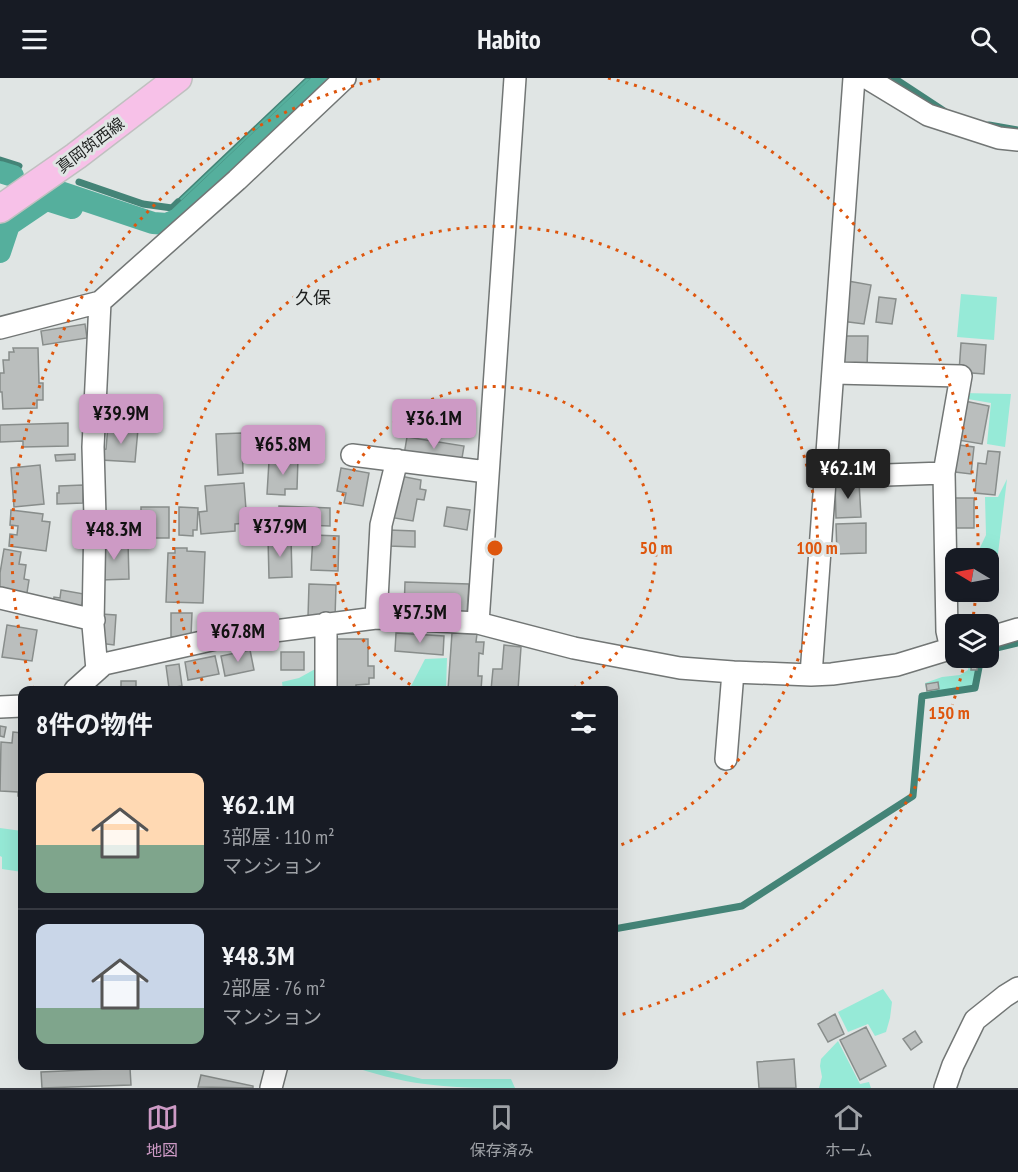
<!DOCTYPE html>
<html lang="ja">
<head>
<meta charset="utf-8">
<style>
	body { margin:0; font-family:"PT Sans Narrow","Noto Sans JP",sans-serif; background:#242831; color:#f1f3f6; height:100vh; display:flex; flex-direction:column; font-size:22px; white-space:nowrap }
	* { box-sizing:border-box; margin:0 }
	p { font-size:20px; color:#9ea1a6 }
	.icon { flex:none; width:33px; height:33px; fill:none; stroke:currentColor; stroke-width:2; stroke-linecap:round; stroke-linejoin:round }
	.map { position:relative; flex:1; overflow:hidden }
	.details { position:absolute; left:18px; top:608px; width:600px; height:384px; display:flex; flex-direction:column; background:#171b24; border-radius:12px; box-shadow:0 6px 24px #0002 }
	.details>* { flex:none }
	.needle { width:39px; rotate:280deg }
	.tools { position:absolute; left:945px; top:470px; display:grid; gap:12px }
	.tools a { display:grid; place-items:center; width:54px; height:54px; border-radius:12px; background:#171b24; box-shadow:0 6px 24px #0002; font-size:30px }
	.price { position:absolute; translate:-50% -51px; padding:0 14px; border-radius:6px; background:#cd9ac5; color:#111; font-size:20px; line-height:39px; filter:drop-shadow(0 2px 3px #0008) }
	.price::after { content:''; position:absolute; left:50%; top:36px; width:18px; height:14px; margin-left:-9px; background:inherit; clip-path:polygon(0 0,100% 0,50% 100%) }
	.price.selected { background:#222; color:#fff }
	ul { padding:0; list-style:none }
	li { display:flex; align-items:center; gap:18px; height:150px; padding:0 18px }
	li+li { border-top:2px solid #363941 }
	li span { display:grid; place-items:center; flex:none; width:168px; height:120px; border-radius:12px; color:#555 }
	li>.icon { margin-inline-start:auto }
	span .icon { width:72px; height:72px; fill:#fffc; stroke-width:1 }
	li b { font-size:26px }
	h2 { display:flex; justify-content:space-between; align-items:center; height:72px; padding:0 18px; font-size:26px }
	header { display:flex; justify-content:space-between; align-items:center; height:78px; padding:0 18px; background:#171b24; font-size:27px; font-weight:700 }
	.dock { display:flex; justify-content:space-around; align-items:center; height:84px; border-top:2px solid #363941; background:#171b24; font-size:16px; color:#9ea1a6 }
	.dock a { display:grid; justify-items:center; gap:3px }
	.dock .selected { color:#cd9ac5 }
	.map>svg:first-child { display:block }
</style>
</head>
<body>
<header><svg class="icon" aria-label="menu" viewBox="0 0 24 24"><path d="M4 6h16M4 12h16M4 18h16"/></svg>Habito<svg class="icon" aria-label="search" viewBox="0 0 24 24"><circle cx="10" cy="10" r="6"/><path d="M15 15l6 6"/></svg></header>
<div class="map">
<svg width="1018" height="1010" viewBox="0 0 1018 1010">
	<rect width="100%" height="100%" fill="#e0e5e4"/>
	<path fill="#96ead7" d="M961,216L997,219L994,262L957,259Z
		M963,315L1011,316L1005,369L987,366L991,325L962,320Z
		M1007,401L998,476H977L986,457L985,419H998Z
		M970,579H980L974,609L927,616L925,605L942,599L960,597L968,592Z
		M447,580L446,612H409L425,581Z
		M317,590V612H283L282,604L299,600Z
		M0,750L22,753V794L2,791V779L0,778Z
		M883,911L892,924L890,940L886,954L875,958L868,946L848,954L838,934Z
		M838,963L860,1006L869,1004L871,1010H819L822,999L820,988L821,981Z
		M347,987H364L422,1001H511L515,1010C485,1010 455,1010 425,1006C399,1003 372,995 347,987Z"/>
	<path fill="#55af9d" stroke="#448477" stroke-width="1.5" d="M306,0H312L172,132L171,128Z"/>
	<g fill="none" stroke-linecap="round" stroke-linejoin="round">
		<path stroke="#448477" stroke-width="7" d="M894,0L944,33
			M989,47L1018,52
			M0,82L19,88
			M79,104L143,126L172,130L178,124
			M988,572L1018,565
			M614,851L742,828L913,718L922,618L975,610L981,579"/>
		<path stroke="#55af9d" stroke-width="22" d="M0,94L13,98
			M54,112L153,145L167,146L178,141L327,0
			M0,174L9,147L43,124L47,122L72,130"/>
	</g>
	<path fill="#babebd" stroke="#888d8b" stroke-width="1.5" d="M848,203L871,207L864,246L841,243Z
		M879,219L896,221L892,246L876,244Z
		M85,246L87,260L43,267L41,253Z
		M843,258H868L867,290H843Z
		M961,265L986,267L984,296L959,294Z
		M13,270H38L39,305H43V322H37V330L3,331L2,314H0V295H4L3,282H9V274H14Z
		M960,322L989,328L982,366L952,361Z
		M68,345V368L23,369V363L0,364V347Z
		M108,348L138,351L135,384L101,382V372L106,371Z
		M242,355L243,395L218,397L216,356Z
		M407,359L464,368L461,386L404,377Z
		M951,366L974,369L971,396L947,393Z
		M988,373L1000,374L995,417L975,415L978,385L986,386Z
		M75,376V382L56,383L55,377Z
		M283,379L298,380L297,411H285V417L267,416L269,383L283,384Z
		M40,387L44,426L14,429L11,390Z
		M341,390L369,395L363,428L344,425L346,415L337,413Z
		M395,397L421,402L420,411L426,412L424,422L417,421L413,443L388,439Z
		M859,404L861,439L836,440L835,405Z
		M244,405L247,445L235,446V453L201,456L199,434L207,433L205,408Z
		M83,407V425L57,426V415H59V408Z
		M950,420H974V450H950Z
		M279,428L330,430V448L278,446Z
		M141,429H169V460H154V449H147V442H141Z
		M179,429L198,430L197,452H193V458L179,457Z
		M447,429L470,432L467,452L444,448Z
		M11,432L43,436L42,443L50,444L46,473L9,468L10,456L17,457L18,448L10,447Z
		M866,445V475L837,476L836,446Z
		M74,450H84L85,462H75Z
		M389,452L415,453V469L389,468Z
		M313,457L339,458L338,493L311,492Z
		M291,459L292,499L269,500L268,460Z
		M128,464L129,501L101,502L99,465Z
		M175,470H187V473L205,474L203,525L166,524L168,475H175Z
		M4,471L21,474L19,486L26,487L24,501L29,502L26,521L0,517V495Z
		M405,504L469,506L467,535L404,533Z
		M309,506L336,507L335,540L308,539Z
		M61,512L84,516L81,531L53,526L54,519L60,520Z
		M378,520H394V535H377Z
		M171,535H192L191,559H171Z
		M240,535L243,549L215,555L212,541Z
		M101,536L116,537L114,567L99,565Z
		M7,547L37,552L32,583L2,579Z
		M396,555L444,558L443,577L395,573Z
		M452,555L477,556L476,564H484L483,576L479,575L478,598H482L481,612H448Z
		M337,561H368V588H374V600H369V606L356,607V612H337Z
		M504,567L521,569L518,612H491L493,591H502Z
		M250,572L254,592L225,598L221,578Z
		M281,574H304V592H281Z
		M215,578L219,596L188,602L185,584Z
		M972,579L978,580L977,592H971Z
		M179,586L182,608L169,610L166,588Z
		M121,603H136V612H121Z
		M938,604L939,611L927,613L926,606Z
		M0,648L6,649L4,659L0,658Z
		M13,654L22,655V718H18V714L0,713L1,664L12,665Z
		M835,936L844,956L828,964L818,946Z
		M866,949L886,988L860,1002L840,962Z
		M915,953L922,964L911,972L903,961Z
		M794,981L796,1010H759L757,984Z
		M130,990L131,1007L42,1010L41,994Z
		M201,997L253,1008V1010L198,1009Z"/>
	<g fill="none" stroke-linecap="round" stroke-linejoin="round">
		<defs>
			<path id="minor" d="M867,0L928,37L999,60L1018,62
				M0,250L100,224L237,102L345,0
				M834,295L961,298L944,395L947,553L951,571
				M352,377L487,394
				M886,397L944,395
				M0,520L94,542
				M376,540L381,447L397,382
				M478,545L515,0
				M988,560L1018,551
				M97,592L93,547L95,439L93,369L100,224
				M811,597L854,0
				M75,612L104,586L220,560L376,540L478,545L574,570L680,590L733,594L811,597L832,596L897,587L956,569
				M326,612V545
				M0,629L22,628
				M726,681L733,594
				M271,1010L277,987
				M945,1010L953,987L975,942L1005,918L1018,910"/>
			<path id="major" d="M0,131L76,78L178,0"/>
		</defs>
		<use href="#minor" stroke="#727675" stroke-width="24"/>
		<use href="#major" stroke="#c0c0c0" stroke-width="30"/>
		<use href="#minor" stroke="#fff" stroke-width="21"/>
		<use href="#major" stroke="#f7c1e8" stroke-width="27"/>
	</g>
	<g fill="none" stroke="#de560d" stroke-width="3" stroke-dasharray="3 6">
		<path d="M418 611A161 161 0 1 1 572 611"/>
		<path d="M206 611A322 322 0 1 1 616 769"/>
		<path d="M976 516A483 483 0 0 1 972 546M965 583A483 483 0 0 1 616 938M33 611A483 483 0 0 1 382 0M608 0A483 483 0 0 1 978 478"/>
	</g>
	<g text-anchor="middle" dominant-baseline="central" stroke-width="6" stroke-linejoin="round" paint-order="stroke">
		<g font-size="16" fill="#1d1f1e" stroke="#e0e5e4">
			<text transform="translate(90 67) rotate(-37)">真岡筑西線</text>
		</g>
		<g font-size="18" fill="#1d1f1e" stroke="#e0e5e4">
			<text x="313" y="219">久保</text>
		</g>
	</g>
	<circle cx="495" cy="470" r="9" fill="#de560d" stroke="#e0e5e4" stroke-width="3"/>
	<g font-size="18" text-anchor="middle" font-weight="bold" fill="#de560d" stroke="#e0e5e4" stroke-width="6" stroke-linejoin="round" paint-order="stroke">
		<text x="656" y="476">50 m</text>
		<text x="817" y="476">100 m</text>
		<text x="949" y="641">150 m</text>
	</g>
</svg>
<div class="tools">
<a><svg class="needle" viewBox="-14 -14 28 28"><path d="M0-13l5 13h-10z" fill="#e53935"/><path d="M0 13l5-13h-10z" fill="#9ea1a6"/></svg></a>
<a><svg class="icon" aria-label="layers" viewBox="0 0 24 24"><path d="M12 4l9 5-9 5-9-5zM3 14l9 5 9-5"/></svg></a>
</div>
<b class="price" style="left:121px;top:367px">¥39.9M</b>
<b class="price" style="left:434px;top:372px">¥36.1M</b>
<b class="price" style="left:283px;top:398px">¥65.8M</b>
<b class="price selected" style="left:848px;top:422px">¥62.1M</b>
<b class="price" style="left:280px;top:480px">¥37.9M</b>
<b class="price" style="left:114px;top:483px">¥48.3M</b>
<b class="price" style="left:420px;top:566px">¥57.5M</b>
<b class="price" style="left:238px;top:585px">¥67.8M</b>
<section class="details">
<h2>8件の物件<svg class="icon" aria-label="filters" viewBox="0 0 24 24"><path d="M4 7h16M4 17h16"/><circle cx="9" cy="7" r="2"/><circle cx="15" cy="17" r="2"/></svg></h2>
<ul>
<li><span style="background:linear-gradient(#ffd9b3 60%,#7fa58c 0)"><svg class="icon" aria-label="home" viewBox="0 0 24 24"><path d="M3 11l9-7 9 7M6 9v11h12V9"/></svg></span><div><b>¥62.1M</b><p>3部屋 · 110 m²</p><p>マンション</p></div></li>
<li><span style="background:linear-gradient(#c9d6e8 70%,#7fa58c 0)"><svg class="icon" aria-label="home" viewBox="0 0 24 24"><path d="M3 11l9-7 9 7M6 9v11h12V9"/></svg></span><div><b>¥48.3M</b><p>2部屋 · 76 m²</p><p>マンション</p></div></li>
</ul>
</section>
</div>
<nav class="dock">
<a class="selected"><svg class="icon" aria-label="map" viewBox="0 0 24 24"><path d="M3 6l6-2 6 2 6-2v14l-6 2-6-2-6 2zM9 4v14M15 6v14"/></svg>地図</a>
<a><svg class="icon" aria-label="saved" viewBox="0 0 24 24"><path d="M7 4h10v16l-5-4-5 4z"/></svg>保存済み</a>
<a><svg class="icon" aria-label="home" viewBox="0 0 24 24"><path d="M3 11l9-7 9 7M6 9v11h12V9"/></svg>ホーム</a>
</nav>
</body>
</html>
